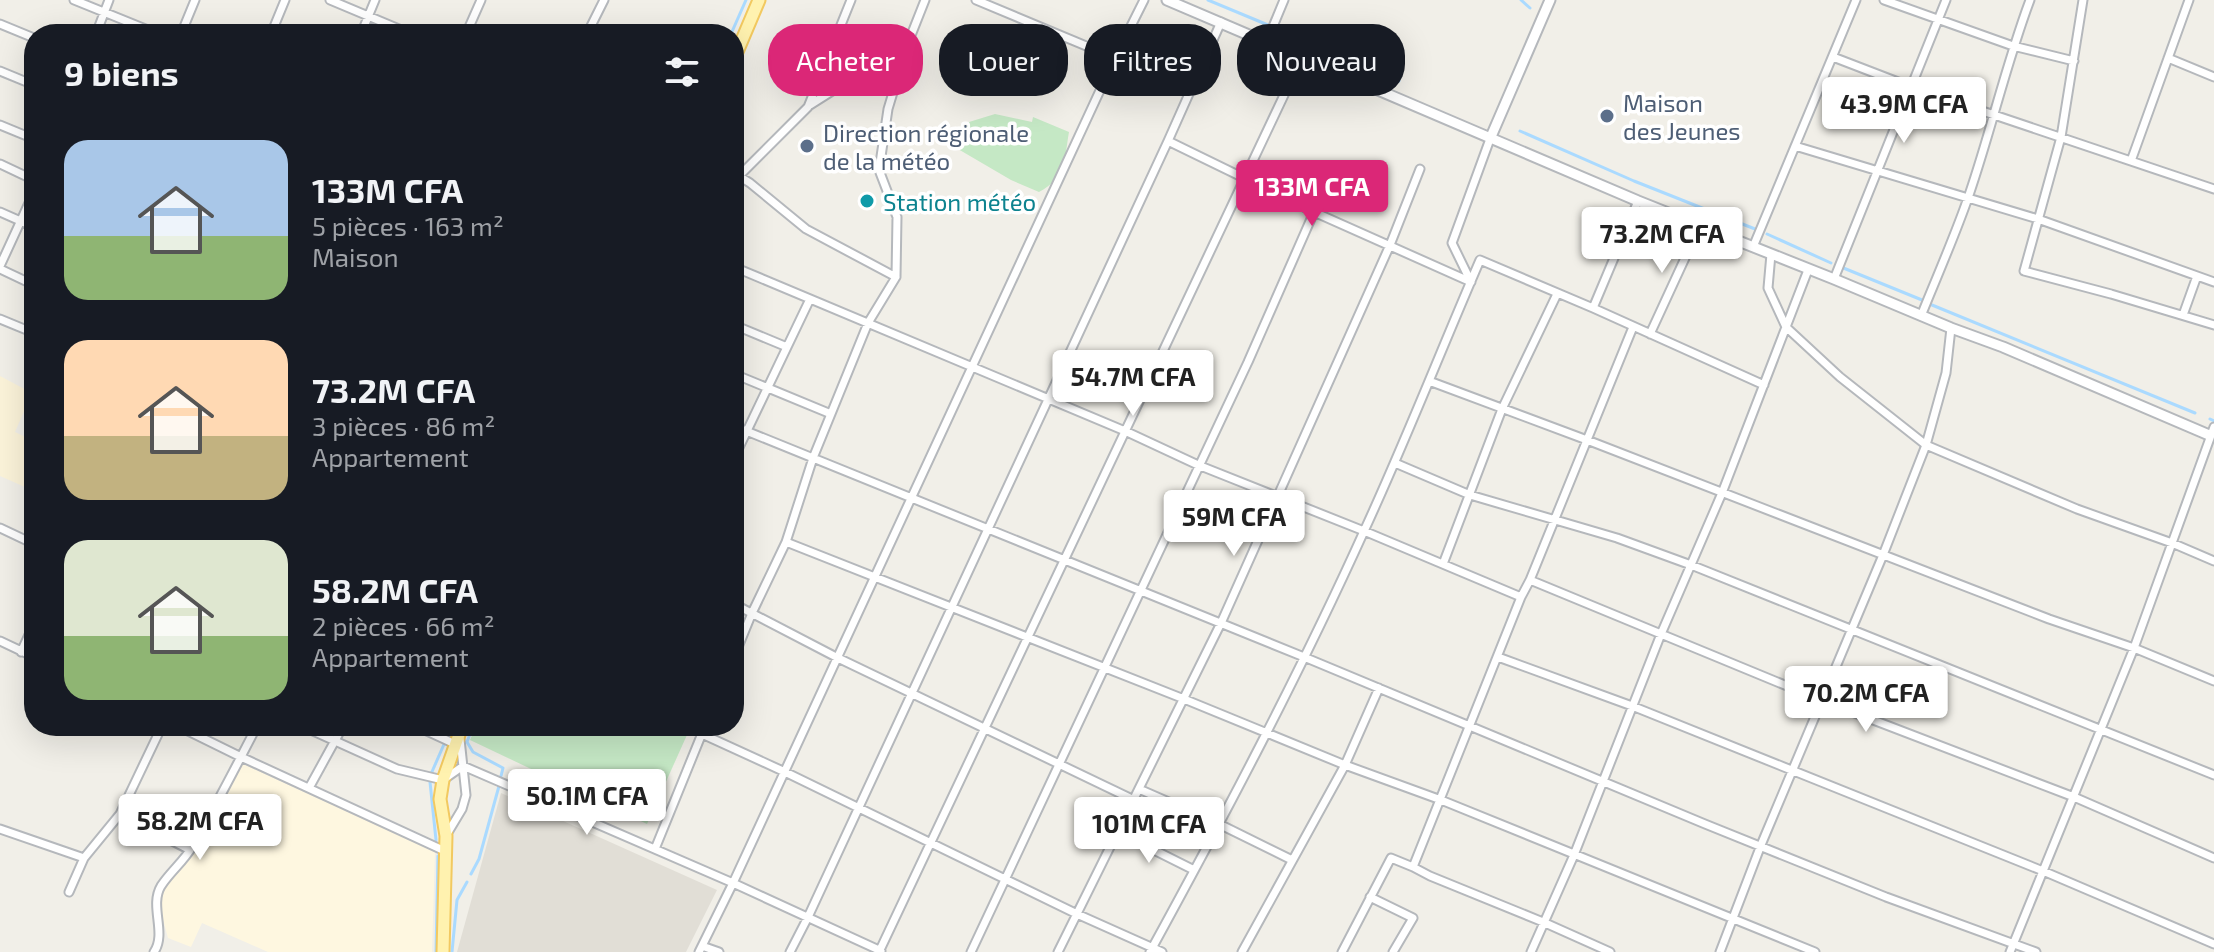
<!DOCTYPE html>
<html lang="fr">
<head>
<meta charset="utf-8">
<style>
	body { margin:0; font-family:"Exo 2",sans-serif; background:#242831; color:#f1f3f6; height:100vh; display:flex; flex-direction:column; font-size:30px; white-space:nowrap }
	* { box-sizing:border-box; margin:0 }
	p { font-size:26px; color:#9ea1a6 }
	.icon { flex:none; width:44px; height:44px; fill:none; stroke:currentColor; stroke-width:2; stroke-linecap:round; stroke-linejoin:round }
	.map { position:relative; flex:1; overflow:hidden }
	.sheet { position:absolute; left:24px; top:24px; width:720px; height:712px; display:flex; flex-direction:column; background:#171b24; border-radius:32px; box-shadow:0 8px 32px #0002 }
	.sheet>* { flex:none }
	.top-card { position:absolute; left:768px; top:24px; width:760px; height:72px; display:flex; gap:16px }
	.price { position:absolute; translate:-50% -68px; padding:0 18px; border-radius:8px; background:#fff; color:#222; font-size:26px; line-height:52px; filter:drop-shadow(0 2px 4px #0008) }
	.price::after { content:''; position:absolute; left:50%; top:48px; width:24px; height:18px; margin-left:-12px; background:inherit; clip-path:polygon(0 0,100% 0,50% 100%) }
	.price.on { background:#db2777; color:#fff }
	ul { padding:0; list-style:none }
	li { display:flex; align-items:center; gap:24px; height:200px; padding:0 40px }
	li span { display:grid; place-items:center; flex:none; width:224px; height:160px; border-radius:24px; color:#555 }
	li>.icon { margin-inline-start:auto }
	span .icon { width:96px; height:96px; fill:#fffc; stroke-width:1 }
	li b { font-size:34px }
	h2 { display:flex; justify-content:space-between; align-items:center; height:96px; padding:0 40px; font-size:34px }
	.pill { padding:0 28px; border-radius:32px; background:#171b24; box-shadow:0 8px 32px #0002; font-size:28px; line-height:72px }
	.pill.on { background:#db2777; color:#fff }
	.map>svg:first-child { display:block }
</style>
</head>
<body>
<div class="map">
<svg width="2214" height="952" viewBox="0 0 2214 952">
	<rect width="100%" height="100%" fill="#f1efe8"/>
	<path fill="#fef7e0" d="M241,763L435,852L432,952H268L202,923L191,947L168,938L161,912V897L167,884L185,860Z"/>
	<path fill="#e1ded6" d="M501,793L717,890L686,952H457Z"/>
	<path fill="#c5e8c5" d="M995,114L1032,122L1033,117L1069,132C1064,160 1067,177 1039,192L1011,180L958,149L969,122Z
		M476,726H691L647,824L470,740Z"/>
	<path fill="#fbf3d9" d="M0,376L32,393L15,432L34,441V491L0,476Z"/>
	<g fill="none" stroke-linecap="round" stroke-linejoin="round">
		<path stroke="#aadaff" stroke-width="3" d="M1208,0L1268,25
			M1521,0L1530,8
			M1277,29L1399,81
			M731,34L746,0
			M1520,131L1634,181L1755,229
			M1767,234L1831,263
			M1841,267L1922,300
			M1932,305L2195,413
			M2210,419L2214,421
			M473,726L467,742L473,752L503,768L501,776
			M448,736L452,726
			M431,774L445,742
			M430,782L436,840
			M471,874L479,859L499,786
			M436,952L438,856
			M452,952L457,900L467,882"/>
		<defs>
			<path id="minor" d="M74,0L158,34
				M330,0L411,34
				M976,0L1115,58
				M1884,0L2013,46L2074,61
				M2083,0L2061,137L2024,271L2111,294L2214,325
				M0,24L34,38
				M96,34L109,0
				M181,34L195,0
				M271,34L285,0
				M361,34L375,0
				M466,34L481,0
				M587,34L604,0
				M1267,41L1284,0
				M1833,57L1911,87L2214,189
				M2168,58L2214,77
				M0,71L34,85
				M810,105L908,43
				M0,125L34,139
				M1168,141L1314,212L1471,282
				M1795,146L2038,219L2214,282
				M2131,161L2189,0
				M0,164L34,180
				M734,173L750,183L806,229L896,277L868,323L813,458L786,542L752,613L734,657
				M740,175L808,107L851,0
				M0,212L34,227
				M1753,247L1856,0
				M1771,254L1768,288L1786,327L1840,377L1926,445L2077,509L2172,543L2214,561
				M0,266L34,192
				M734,267L1125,431L1198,465L1364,531L1521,597
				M0,269L34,285
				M896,277L897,217L879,170L888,109L908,43L925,0
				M1834,279L1946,0
				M1471,282L1452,243L1490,139
				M1593,308L1638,201
				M2183,315L2197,276
				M1921,316C1937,276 1955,236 1969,195C1991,131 2006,64 2030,0
				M0,319L34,333
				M734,325L787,347
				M1650,334L1691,245L1698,225
				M34,374L30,382L34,384
				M734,374L831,414
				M1429,381L1587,440L2049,619L2134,648L2214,681
				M734,426L1304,657L1705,824L1886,897L2036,952
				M734,458L810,299
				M1395,463L1470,495L1617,538L1691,565L2214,775
				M0,528L34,544
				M786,542L1184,699L1345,765L1441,800L1815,952
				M1443,564L1502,409L1557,294
				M1530,580L1821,700L2074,797L2214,858
				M734,604L838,658L1134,800
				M0,641L34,657
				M21,652L34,624
				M1498,657L1632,706L2043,871L2214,944
				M178,726L241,757L447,852
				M302,726L397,769L443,780L463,766L733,883L881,951
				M416,726L455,744
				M702,734L785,772L1077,914L1162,952
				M309,788L343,726
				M1139,789L1219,824L1292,860
				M120,814L190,850
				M0,829L84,858
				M1118,832L1194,870
				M447,834L462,809L466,795L460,739
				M655,849L705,726
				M1413,867L1430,876L1543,922L1610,952
				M69,892L84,858L120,814L162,726
				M1370,897L1413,918L1393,952
				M702,946L719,952
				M154,952C167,933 149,906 161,886C170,872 184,861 192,847C215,808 236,766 257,726
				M699,952L733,883L1115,58L1144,0
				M790,952L808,917L1168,141L1221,22
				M879,952L1302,57
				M971,952L1248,362L1314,212
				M1058,952L1221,623L1390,245L1420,169
				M1150,952C1226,813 1300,673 1365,529C1406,440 1441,350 1480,260L1593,308L1764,385
				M1242,952L1345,765L1379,688
				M1342,952L1391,858L1413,867L1521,597L1530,580L1633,327
				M1531,952L1574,855L1661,634L1722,493L1808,270
				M1720,952L1761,845L1883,555L1926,445L1946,373L1951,328
				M2010,952L2134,648L2214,427"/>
			<path id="tertiary" d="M1167,0L1638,201L1834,279L1951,328L2003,347L2209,435
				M1490,139L1550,0"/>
			<path id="primary" d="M734,59L759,0
				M443,952L446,836L440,799L443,780L462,726"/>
		</defs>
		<use href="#minor" stroke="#b5b8bc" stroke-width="11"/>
		<use href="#tertiary" stroke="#b5b8bc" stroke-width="13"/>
		<use href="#primary" stroke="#f2c960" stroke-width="15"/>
		<use href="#minor" stroke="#fff" stroke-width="7"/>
		<use href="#tertiary" stroke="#fff" stroke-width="9"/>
		<use href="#primary" stroke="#fff2af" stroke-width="11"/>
	</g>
	<g fill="#5c6f8a" stroke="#fff" stroke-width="3">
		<circle cx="1607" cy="116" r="8"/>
		<circle cx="807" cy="146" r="8"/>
	</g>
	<circle fill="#0f9aa8" stroke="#fff" stroke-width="3" cx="867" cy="201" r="8"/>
	<g text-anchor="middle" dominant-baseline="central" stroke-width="7" stroke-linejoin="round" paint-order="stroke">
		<g font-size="24" fill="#4e5e75" stroke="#fff" text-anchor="start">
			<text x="1623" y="102">Maison<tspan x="1623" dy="28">des Jeunes</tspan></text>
			<text x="823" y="132">Direction régionale<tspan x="823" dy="28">de la météo</tspan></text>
		</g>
		<g font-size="24" fill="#0d838f" stroke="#fff" text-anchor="start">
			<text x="883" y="201">Station météo</text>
		</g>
	</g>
</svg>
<b class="price" style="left:1904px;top:145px">43.9M CFA</b>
<b class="price on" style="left:1312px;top:228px">133M CFA</b>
<b class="price" style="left:1662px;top:275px">73.2M CFA</b>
<b class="price" style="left:1133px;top:418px">54.7M CFA</b>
<b class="price" style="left:1234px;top:558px">59M CFA</b>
<b class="price" style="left:1866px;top:734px">70.2M CFA</b>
<b class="price" style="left:587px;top:837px">50.1M CFA</b>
<b class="price" style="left:200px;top:862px">58.2M CFA</b>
<b class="price" style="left:1149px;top:865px">101M CFA</b>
<div class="top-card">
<a class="pill on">Acheter</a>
<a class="pill">Louer</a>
<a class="pill">Filtres</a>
<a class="pill">Nouveau</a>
</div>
<section class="sheet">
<h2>9 biens<svg class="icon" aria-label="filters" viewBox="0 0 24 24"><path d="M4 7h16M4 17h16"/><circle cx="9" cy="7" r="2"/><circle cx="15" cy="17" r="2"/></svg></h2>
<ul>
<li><span style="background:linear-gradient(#a9c7e8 60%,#8fb573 0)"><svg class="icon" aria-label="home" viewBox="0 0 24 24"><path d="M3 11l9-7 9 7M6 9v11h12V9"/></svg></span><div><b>133M CFA</b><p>5 pièces · 163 m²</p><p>Maison</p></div></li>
<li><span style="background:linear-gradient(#ffd9b3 60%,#c2b280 0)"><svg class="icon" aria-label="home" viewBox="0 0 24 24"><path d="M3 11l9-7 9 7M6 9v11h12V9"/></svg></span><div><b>73.2M CFA</b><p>3 pièces · 86 m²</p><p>Appartement</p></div></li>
<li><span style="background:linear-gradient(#dfe7d0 60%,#8fb573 0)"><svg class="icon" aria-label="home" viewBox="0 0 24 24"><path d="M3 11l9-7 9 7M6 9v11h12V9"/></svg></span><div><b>58.2M CFA</b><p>2 pièces · 66 m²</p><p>Appartement</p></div></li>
</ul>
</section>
</div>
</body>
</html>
